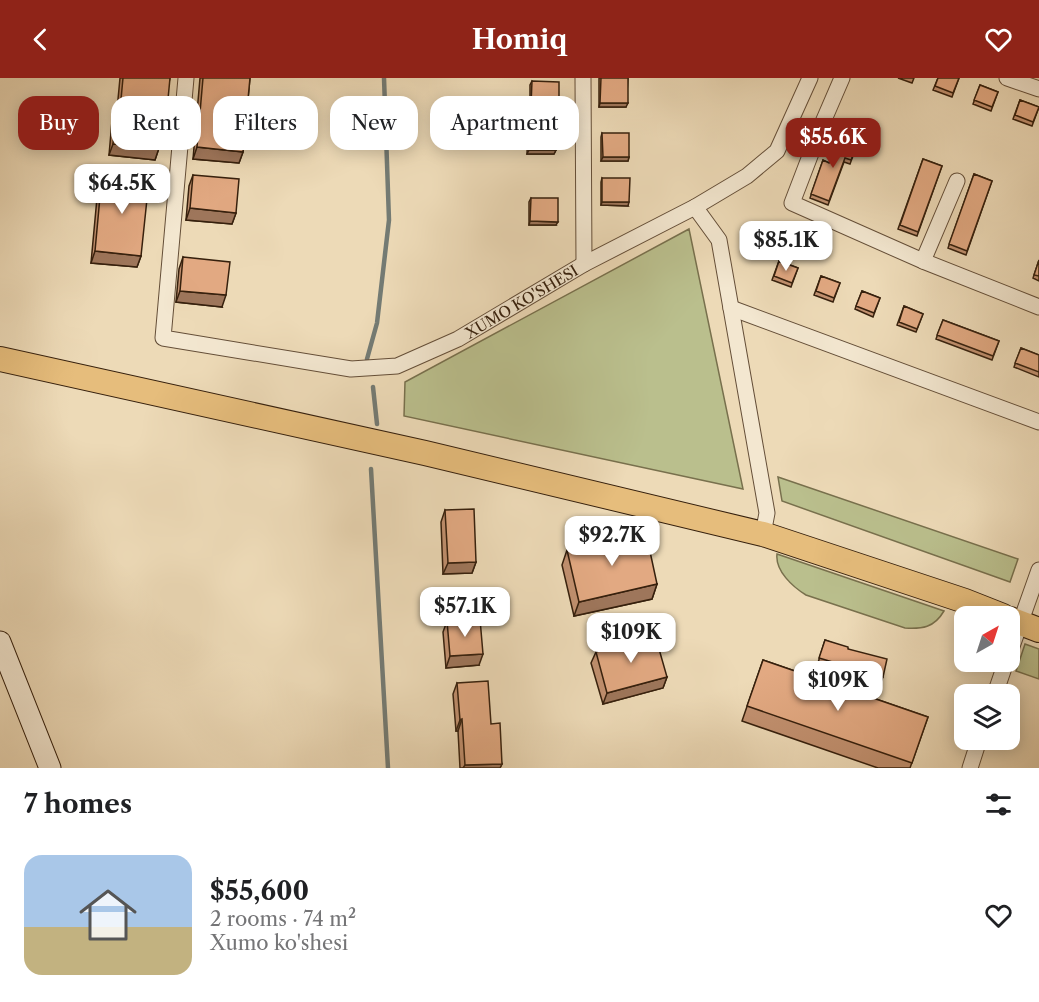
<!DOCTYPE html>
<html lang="en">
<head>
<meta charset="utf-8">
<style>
	body { margin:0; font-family:"Libre Caslon Text",serif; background:#f2f2f2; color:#202124; height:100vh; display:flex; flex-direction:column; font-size:22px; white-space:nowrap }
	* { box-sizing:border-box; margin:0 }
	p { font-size:20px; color:#757577 }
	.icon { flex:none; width:33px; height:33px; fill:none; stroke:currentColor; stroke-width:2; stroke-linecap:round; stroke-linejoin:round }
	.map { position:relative; height:690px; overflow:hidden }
	.panel { display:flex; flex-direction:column; background:#fff; flex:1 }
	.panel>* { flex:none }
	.guide { position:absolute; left:18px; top:18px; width:600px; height:54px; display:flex; gap:12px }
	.needle { width:39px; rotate:39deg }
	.controls { position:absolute; left:954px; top:528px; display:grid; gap:12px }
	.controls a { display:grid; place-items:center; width:66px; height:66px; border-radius:12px; background:#fff; box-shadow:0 3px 15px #0003; font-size:30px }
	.price { position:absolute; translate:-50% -51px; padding:0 14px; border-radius:12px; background:#fff; color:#222; font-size:20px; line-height:39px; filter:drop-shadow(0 2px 3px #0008) }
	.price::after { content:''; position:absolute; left:50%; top:36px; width:18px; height:14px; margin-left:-9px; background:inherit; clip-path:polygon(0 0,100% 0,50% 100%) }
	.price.selected { background:#8f2418; color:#fff }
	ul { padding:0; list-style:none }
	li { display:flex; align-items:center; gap:18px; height:150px; padding:0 24px }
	li span { display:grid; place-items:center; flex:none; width:168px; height:120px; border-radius:18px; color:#555 }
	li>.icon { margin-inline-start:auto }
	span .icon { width:72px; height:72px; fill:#fffc; stroke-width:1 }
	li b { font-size:26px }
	h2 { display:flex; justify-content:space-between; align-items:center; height:72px; padding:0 24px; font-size:26px }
	.pill { padding:0 21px; border-radius:18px; background:#fff; box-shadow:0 3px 15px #0003; font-size:21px; line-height:54px }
	.pill.selected { background:#8f2418; color:#fff }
	header { display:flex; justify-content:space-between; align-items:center; height:78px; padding:0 24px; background:#8f2418; color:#fff; font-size:27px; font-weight:800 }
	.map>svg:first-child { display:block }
</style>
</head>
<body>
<header><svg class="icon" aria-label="back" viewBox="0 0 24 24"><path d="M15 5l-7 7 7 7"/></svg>Homiq<svg class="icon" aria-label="heart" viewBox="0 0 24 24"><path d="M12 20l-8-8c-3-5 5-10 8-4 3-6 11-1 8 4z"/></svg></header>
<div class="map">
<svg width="1039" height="690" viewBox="0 0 1039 690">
	<rect width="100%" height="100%" fill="#eddab7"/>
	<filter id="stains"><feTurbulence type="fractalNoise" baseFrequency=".00333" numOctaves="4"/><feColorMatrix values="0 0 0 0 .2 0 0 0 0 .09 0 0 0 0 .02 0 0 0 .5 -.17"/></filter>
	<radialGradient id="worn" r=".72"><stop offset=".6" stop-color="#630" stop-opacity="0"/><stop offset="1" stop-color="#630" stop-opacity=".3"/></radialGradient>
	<path fill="#babf8d" stroke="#78704d" stroke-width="1.5" d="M689,151L743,411L404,338L405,304Z
		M778,399L1018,481L1010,504L782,423Z
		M777,476L944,533C934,550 922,551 905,550L806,517C793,509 775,493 777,476Z
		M1025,566L1039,571V601L1016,593Z"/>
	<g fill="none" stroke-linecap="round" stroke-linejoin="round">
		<path stroke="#747b74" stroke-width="4.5" d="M367,281L377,245L389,142L384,0
			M373,309L377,346
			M371,391L388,690"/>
		<defs>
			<g id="street">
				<path id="s1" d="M186,0L163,260L351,291L397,288L458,261L584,186L695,129L747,98L777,73L810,0"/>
				<path d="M583,0L584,186"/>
				<path d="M842,0L823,44L792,125L923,183L1039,229"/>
				<path d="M1007,0L1039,11"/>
				<path d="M695,129L719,162L767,435L763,456"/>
				<path d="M923,183L957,103"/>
				<path d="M731,230L1039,344"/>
				<path d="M1010,574L1039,492"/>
				<path d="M995,616L1006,584"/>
				<path d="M970,690L979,662"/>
			</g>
			<path id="secondary" d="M0,564L50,690"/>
			<path id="primary" d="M0,281L425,375L763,456L965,523L1003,538
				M1010,541L1039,552"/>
		</defs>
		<use href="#street" stroke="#644e38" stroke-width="17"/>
		<use href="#secondary" stroke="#36200d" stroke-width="23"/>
		<use href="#primary" stroke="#36200d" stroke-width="26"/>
		<use href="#street" stroke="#f3e7d0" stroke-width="15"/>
		<use href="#secondary" stroke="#f3e7d0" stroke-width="21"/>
		<use href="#primary" stroke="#e6bd7c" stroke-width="24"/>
	</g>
	<path fill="#c29170" stroke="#36200d" stroke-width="1.5" d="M120,0H170L163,32L159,70L155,82L109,77L112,43L117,32Z
		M200,0H250L243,74L239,85L193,81Z
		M599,0H628L626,29H599Z
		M898,0H914L912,5Z
		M938,0H959L952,19L933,12Z
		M532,3L557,31H530V7Z
		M980,7L998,14L991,33L973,26Z
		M1020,22L1039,29L1032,48L1013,41Z
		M529,48L556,72L554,76H527L528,52Z
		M602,55L629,79L628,83H601V59Z
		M857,67L850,86L844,84L828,127L810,120L823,82L829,85Z
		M923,81L942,88L917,158L898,151Z
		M974,96L992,103L966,177L948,170Z
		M102,97L141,178L137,189L91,185L98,109Z
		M193,97L236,135L232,146L186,142L189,108Z
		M602,100L628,128L601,127V104Z
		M531,120L556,147H529V124Z
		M183,179L222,229L176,224L179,191Z
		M1039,182V203L1033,200Z
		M779,183L798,190L791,209L772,202Z
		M821,198L840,205L833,224L814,217Z
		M862,213L880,220L873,239L855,231Z
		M904,228L923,236L916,254L897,247Z
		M943,242L999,263L992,282L936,261Z
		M1021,270L1039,277V299L1014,289Z
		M445,432L476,484L472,495L443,496L441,444Z
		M567,472L657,506L652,521L574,538L562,487Z
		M447,543L479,587L446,590L443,554Z
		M825,562L848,571L883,599L880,607L817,588Z
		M596,574L667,599L663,610L603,626L591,585Z
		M763,582L928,639L910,690H878L742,643Z
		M457,605L491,646L502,686L500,690H460L458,653H456L453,616Z"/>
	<path fill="#9e765b" stroke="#36200d" stroke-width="1.5" d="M164,21H168L163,32H160Z
		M600,25H628L626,29H599Z
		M531,27H559L557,31H530Z
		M113,66L159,70L155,82L109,77Z
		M197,69L243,74L239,85L193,81Z
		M529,72H556L554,76H527Z
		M603,79H629L628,83H601Z
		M602,124H629L628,128L601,127Z
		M190,130L236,135L232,146L186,142Z
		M530,143L558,144L556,147H529Z
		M95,173L141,178L137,189L91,185Z
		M180,213L226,217L222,229L176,224Z
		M476,484L472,495L443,496L448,485Z
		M657,506L652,521L574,538L579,524Z
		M483,576L479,587L446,590L450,578Z
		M667,599L663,610L603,626L607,615Z
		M462,641L458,653H456L460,642Z
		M502,686L500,690H463L465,687Z"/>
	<path fill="#e2a982" stroke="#36200d" stroke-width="1.5" d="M123,0H170L168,21H164L159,70L113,66L116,32H120Z
		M203,0H250L243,74L197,69Z
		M601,0H628V25H600Z
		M938,0H959L953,15L935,8Z
		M532,3L559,4V27H531Z
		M980,7L998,14L992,29L974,22Z
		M1020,22L1039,29L1033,44L1015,37Z
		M529,48L556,49V72H529Z
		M602,55H629V79H603Z
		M838,60L857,67L851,82L845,80L829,123L811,116L823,82L829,85Z
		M923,81L942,88L918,154L900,147Z
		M974,96L992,103L967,173L949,166Z
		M102,97L149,102L141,178L95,173Z
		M193,97L239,101L236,135L190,130Z
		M602,100H630L629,124H602Z
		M531,120H558V144L530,143Z
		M183,179L230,184L226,217L180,213Z
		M1039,182V198L1034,197Z
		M779,183L798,190L792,205L774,198Z
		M821,198L840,205L834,220L816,213Z
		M862,213L880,220L874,235L856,228Z
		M904,228L923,236L917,251L899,244Z
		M943,242L999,263L993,278L937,257Z
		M1021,270L1039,277V294L1015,285Z
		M474,431L476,484L448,485L445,432Z
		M646,455L657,506L579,524L567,472Z
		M480,541L483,576L450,578L447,543Z
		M655,557L667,599L607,615L596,574Z
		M825,562L848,569V571L887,581L883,599L819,580Z
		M763,582L928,639L912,685L747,628Z
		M488,603L491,646L500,645L502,686L465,687L462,641L460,642L457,605Z"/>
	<g text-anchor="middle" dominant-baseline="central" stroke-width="6" stroke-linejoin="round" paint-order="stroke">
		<g font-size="15" fill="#36200d" stroke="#f3e7d0">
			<text stroke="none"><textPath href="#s1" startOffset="638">XUMO KO'SHESI</textPath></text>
		</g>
	</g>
	<rect width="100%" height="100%" filter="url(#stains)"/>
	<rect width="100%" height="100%" fill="url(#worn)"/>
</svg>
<div class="controls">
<a><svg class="needle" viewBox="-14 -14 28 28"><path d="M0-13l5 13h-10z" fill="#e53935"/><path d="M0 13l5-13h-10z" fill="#757577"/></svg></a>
<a><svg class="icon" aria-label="layers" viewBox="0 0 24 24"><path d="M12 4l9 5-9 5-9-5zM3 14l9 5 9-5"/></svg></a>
</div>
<b class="price selected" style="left:833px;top:91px">$55.6K</b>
<b class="price" style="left:122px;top:137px">$64.5K</b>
<b class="price" style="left:786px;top:194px">$85.1K</b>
<b class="price" style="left:612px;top:489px">$92.7K</b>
<b class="price" style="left:465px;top:560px">$57.1K</b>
<b class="price" style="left:631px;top:586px">$109K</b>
<b class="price" style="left:838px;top:634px">$109K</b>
<div class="guide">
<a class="pill selected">Buy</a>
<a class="pill">Rent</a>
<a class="pill">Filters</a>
<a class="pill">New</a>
<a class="pill">Apartment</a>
</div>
</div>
<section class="panel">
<h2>7 homes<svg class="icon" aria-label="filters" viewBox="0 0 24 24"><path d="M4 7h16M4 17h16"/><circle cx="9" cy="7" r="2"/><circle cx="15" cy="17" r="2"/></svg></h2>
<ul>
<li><span style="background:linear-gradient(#a9c7e8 60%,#c2b280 0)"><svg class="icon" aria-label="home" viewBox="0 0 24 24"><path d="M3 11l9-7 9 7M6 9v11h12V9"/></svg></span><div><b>$55,600</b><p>2 rooms · 74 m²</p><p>Xumo ko'shesi</p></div><svg class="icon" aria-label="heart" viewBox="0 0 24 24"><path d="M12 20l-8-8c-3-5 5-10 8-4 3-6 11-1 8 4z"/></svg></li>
</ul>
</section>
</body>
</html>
